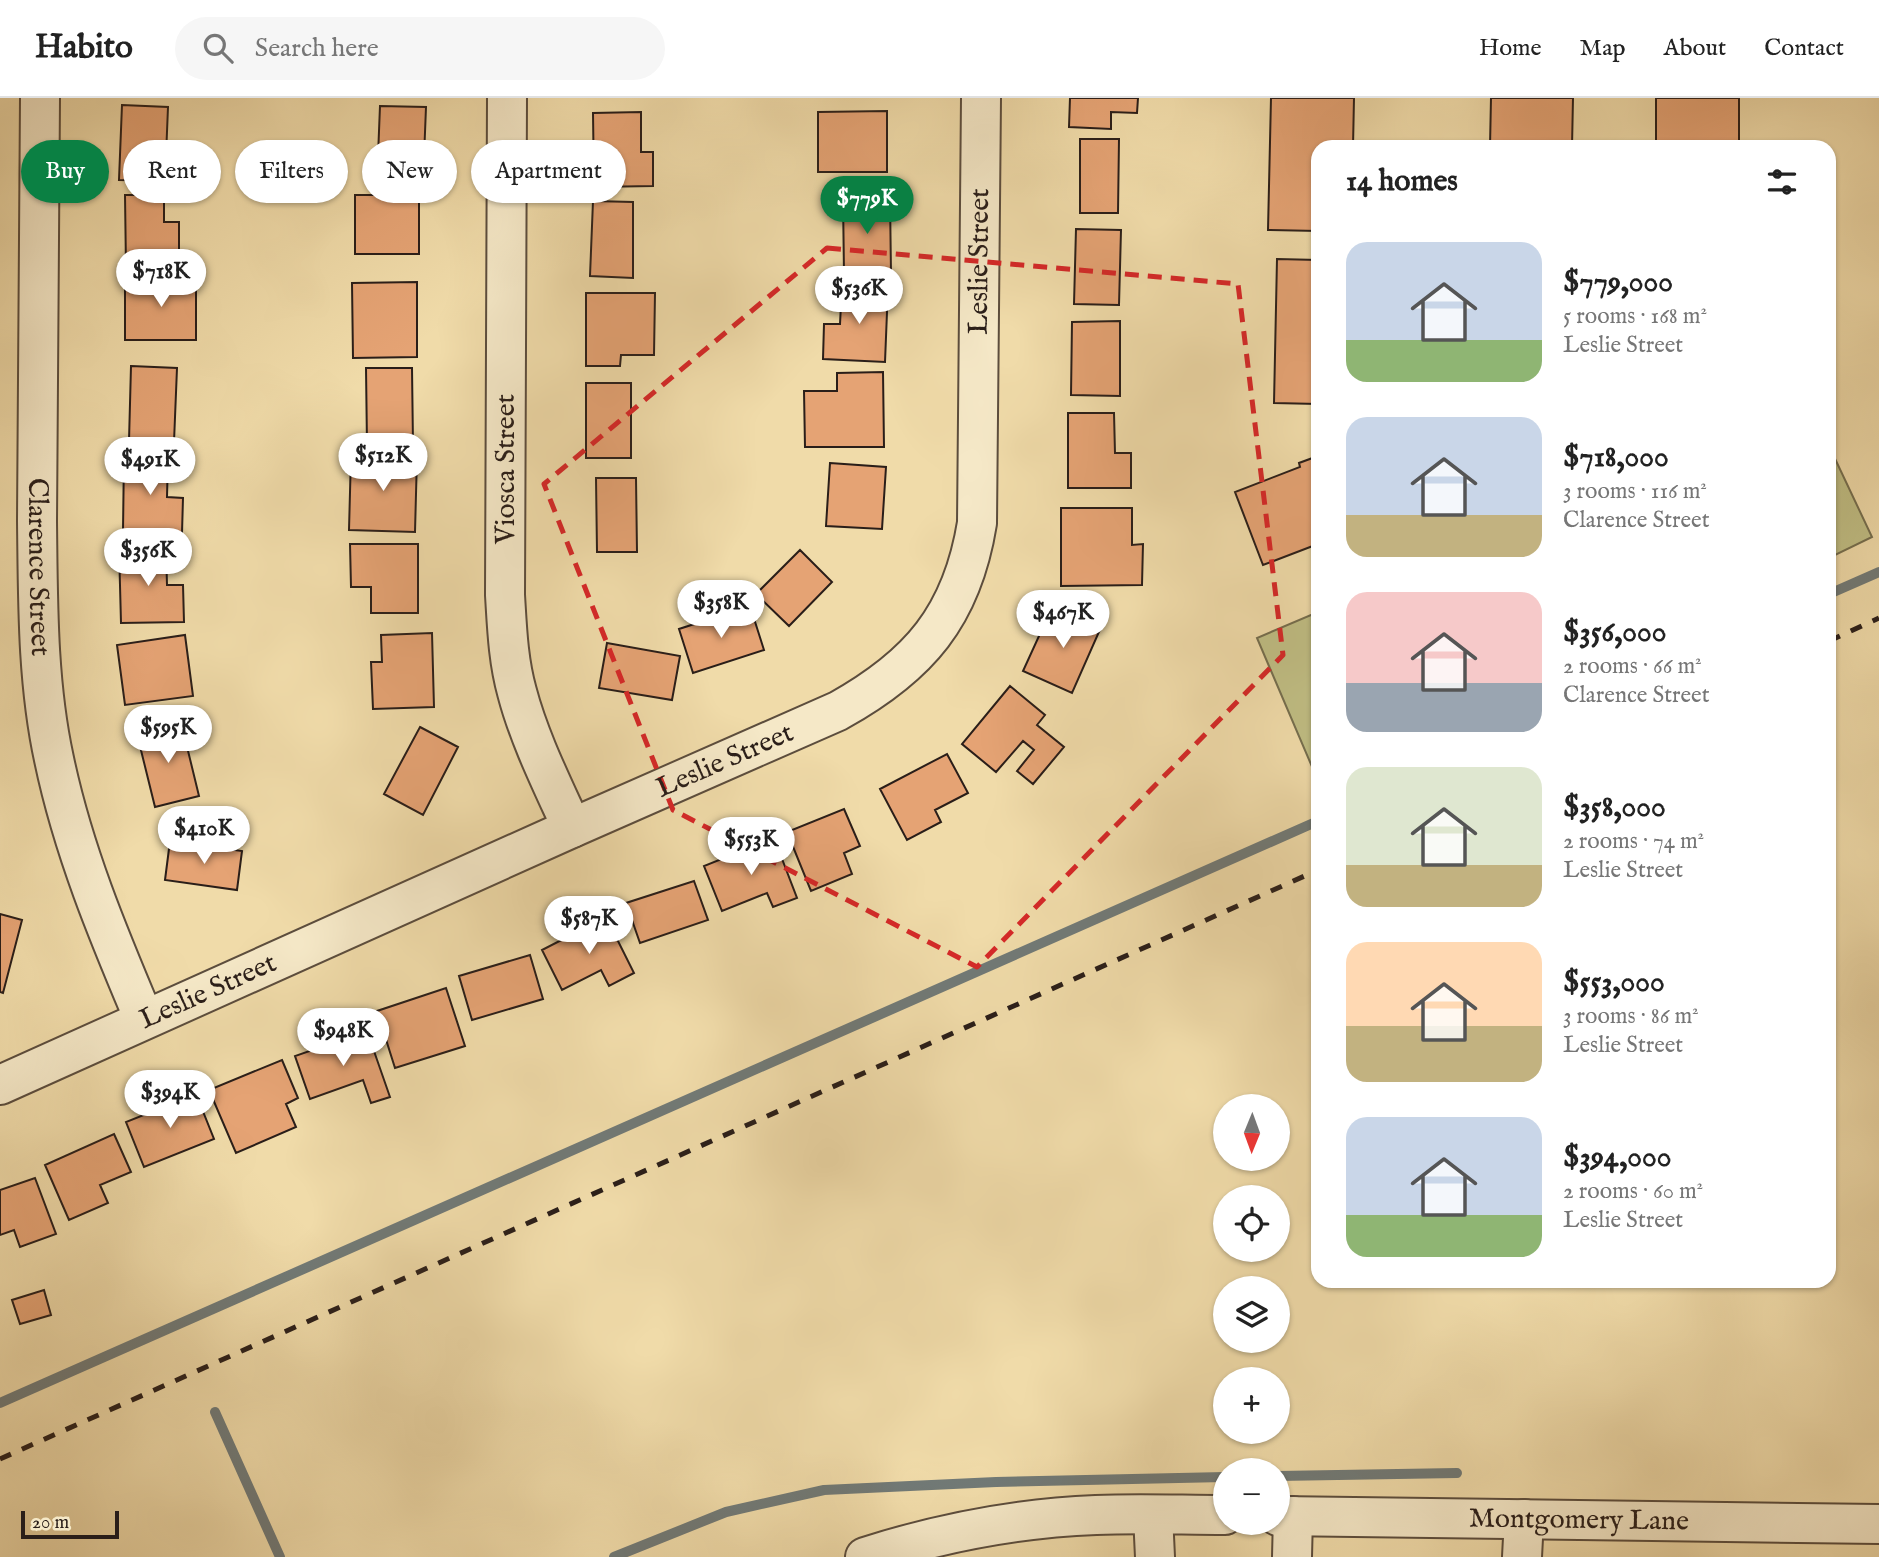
<!DOCTYPE html>
<html lang="en">
<head>
<meta charset="utf-8">
<style>
	body { margin:0; font-family:"IM FELL English",serif; background:#f6f6f6; color:#222; height:100vh; display:flex; flex-direction:column; font-size:26px; white-space:nowrap }
	* { box-sizing:border-box; margin:0 }
	p { font-size:23px; color:#767676 }
	.icon { flex:none; width:38px; height:38px; fill:none; stroke:currentColor; stroke-width:2; stroke-linecap:round; stroke-linejoin:round }
	.map { position:relative; flex:1; overflow:hidden }
	.drawer { position:absolute; left:1311px; top:42px; width:525px; height:1148px; display:flex; flex-direction:column; background:#fff; border-radius:21px; box-shadow:0 2px 5px #0004 }
	.drawer>* { flex:none }
	.guide { position:absolute; left:21px; top:42px; width:665px; height:63px; display:flex; gap:14px }
	.needle { width:46px; rotate:181deg }
	.buttons { position:absolute; left:1213px; top:996px; display:grid; gap:14px }
	.buttons a { display:grid; place-items:center; width:77px; height:77px; border-radius:50%; background:#fff; box-shadow:0 2px 5px #0004; font-size:35px }
	.scale { position:absolute; left:21px; bottom:18px; width:98px; box-sizing:border-box; padding-left:7px; border:4px solid #2a1e19; border-top:0; font-size:19px; line-height:24px; white-space:nowrap; color:#2a1e19; -webkit-text-stroke:5px #f5e8c7; paint-order:stroke }
	.price { position:absolute; translate:-50% -60px; padding:0 16px; border-radius:24px; background:#fff; color:#222; font-size:23px; line-height:46px; filter:drop-shadow(0 2px 4px #0008) }
	.price::after { content:''; position:absolute; left:50%; top:42px; width:21px; height:16px; margin-left:-10px; background:inherit; clip-path:polygon(0 0,100% 0,50% 100%) }
	.price.on { background:#0b8043; color:#fff }
	ul { padding:0; list-style:none }
	li { display:flex; align-items:center; gap:21px; height:175px; padding:0 35px }
	li span { display:grid; place-items:center; flex:none; width:196px; height:140px; border-radius:21px; color:#555 }
	li>.icon { margin-inline-start:auto }
	span .icon { width:84px; height:84px; fill:#fffc; stroke-width:1 }
	li b { font-size:30px }
	h2 { display:flex; justify-content:space-between; align-items:center; height:84px; padding:0 35px; font-size:30px }
	.pill { padding:0 24px; border-radius:32px; background:#fff; box-shadow:0 2px 5px #0004; font-size:24px; line-height:63px }
	.pill.on { background:#0b8043; color:#fff }
	header { display:flex; align-items:center; gap:42px; box-sizing:border-box; height:98px; padding:0 35px; background:#fff; border-bottom:2px solid #e0e0e0 }
	header strong { font-size:33px }
	nav { display:flex; gap:38px; margin-inline-start:auto; font-size:24px }
	.search { width:490px; height:63px; background:#f6f6f6; display:flex; align-items:center; gap:18px; box-sizing:border-box; padding:0 24px; border-radius:38px; color:#767676; font-size:26px }
	.map>svg:first-child { display:block }
</style>
</head>
<body>
<header>
<strong>Habito</strong>
<div class="search"><svg class="icon" aria-label="search" viewBox="0 0 24 24"><circle cx="10" cy="10" r="6"/><path d="M15 15l6 6"/></svg>Search here</div>
<nav><a>Home</a><a>Map</a><a>About</a><a>Contact</a></nav>
</header>
<div class="map">
<svg width="1879" height="1459" viewBox="0 0 1879 1459">
	<rect width="100%" height="100%" fill="#f0dba9"/>
	<filter id="stains"><feTurbulence type="fractalNoise" baseFrequency=".00286" numOctaves="4"/><feColorMatrix values="0 0 0 0 .2 0 0 0 0 .09 0 0 0 0 .02 0 0 0 .5 -.17"/></filter>
	<radialGradient id="worn" r=".72"><stop offset=".6" stop-color="#630" stop-opacity="0"/><stop offset="1" stop-color="#630" stop-opacity=".3"/></radialGradient>
	<path fill="#c0be84" stroke="#756e4e" stroke-width="2" d="M1829,348L1872,439L1829,460Z
		M1318,514V669L1313,671L1257,540Z"/>
	<g fill="none" stroke-linecap="round" stroke-linejoin="round">
		<path stroke="#717a77" stroke-width="10" d="M1829,496L1879,474
			M0,1305L1318,723
			M215,1314L280,1459
			M1278,1378L1457,1375
			M614,1459L726,1414L824,1392L996,1384L1225,1379"/>
	</g>
	<path fill="#e5a374" stroke="#2a1e19" stroke-width="2" d="M1070,0H1138L1137,15L1111,14V31L1069,29Z
		M1271,0H1354L1353,49H1318V133L1268,132Z
		M1491,0H1573L1572,49H1490Z
		M1656,0H1739V49H1656Z
		M122,7L168,9L165,83L119,82Z
		M380,8L426,9L423,85L377,83Z
		M887,13V74H818V14Z
		M641,14V54H653V88L594,89L593,15Z
		M1080,41H1119L1118,115H1080Z
		M125,97H164V124H179V170H126Z
		M355,97H419V156H355Z
		M843,100H890L891,176H844Z
		M593,103L633,104V180L590,178Z
		M1076,131L1121,132L1119,207L1074,206Z
		M1277,161L1318,162V306L1274,305Z
		M196,180V242H125V181Z
		M417,184V259L353,260L352,185Z
		M842,187L888,189L885,264L823,261L824,226H840Z
		M586,195H655L654,257H621L620,268H586Z
		M1120,223V298L1071,297L1072,224Z
		M131,268L177,270L174,344L129,343Z
		M366,270H412L413,346L367,347Z
		M883,274L884,349H805L804,293H837V275Z
		M586,285H631V360H586Z
		M1068,315H1114L1115,355H1131V390H1068Z
		M124,357L168,359L167,399L183,400L182,435L123,433Z
		M351,357L417,358L415,434L349,432Z
		M1318,358V446L1263,467L1235,394L1300,369L1299,365Z
		M830,365L886,369L882,431L826,428Z
		M596,380H636L637,454H597Z
		M1061,410H1132V447L1143,446L1142,487L1061,488Z
		M350,446H418V515H371V489H351Z
		M166,449L167,487H183L184,524L121,525L119,450Z
		M800,452L832,484L789,528L756,496Z
		M750,508L764,552L693,575L679,531Z
		M1061,508L1102,527L1072,595L1023,573L1044,527L1051,530Z
		M432,535L434,609L373,611L371,564H382L381,537Z
		M185,537L193,598L125,607L117,547Z
		M607,545L680,558L672,602L599,590Z
		M1010,588L1045,617L1037,627L1064,649L1033,686L1017,673L1034,652L1023,643L996,674L962,646Z
		M181,624L199,698L155,709L137,636Z
		M420,629L458,649L423,717L384,696Z
		M947,656L968,695L935,712L941,724L907,742L880,691Z
		M844,711L860,748L844,755L852,776L811,793L787,734Z
		M774,740L797,800L773,809L767,795L722,813L704,768Z
		M170,743L242,753L237,792L165,782Z
		M694,783L708,822L640,845L626,805Z
		M0,816L22,822L3,895L0,894Z
		M606,819L634,875L609,888L601,872L562,892L542,852Z
		M530,857L543,901L472,922L459,878Z
		M446,890L465,948L395,970L377,913Z
		M367,933L390,999L371,1005L363,982L310,1001L295,958Z
		M282,962L298,1000L286,1006L296,1029L236,1055L209,992Z
		M196,996L214,1041L144,1069L126,1024Z
		M114,1036L131,1074L100,1087L108,1105L69,1122L45,1067Z
		M35,1080L56,1136L20,1149L14,1132L0,1137V1092Z
		M44,1192L51,1217L20,1226L12,1202Z"/>
	<g fill="none" stroke-linecap="round" stroke-linejoin="round">
		<defs>
			<g id="minor">
				<path id="s1" d="M40,0L37,423C38,501 37,583 54,661C73,752 108,836 144,921"/>
				<path d="M507,0L505,497C507,529 508,562 517,594C529,640 552,686 572,730"/>
				<path id="s2" d="M0,987L572,730L838,613C919,568 962,518 977,425L981,0"/>
				<path d="M1153,1417L1155,1459"/>
				<path id="s3" d="M1278,1418L1879,1426"/>
				<path d="M865,1459C940,1435 1018,1420 1096,1417C1139,1415 1182,1417 1225,1417"/>
				<path d="M1292,1459L1293,1418"/>
				<path d="M1522,1459L1524,1421"/>
			</g>
		</defs>
		<use href="#minor" stroke="#5c4d3d" stroke-width="42"/>
		<use href="#minor" stroke="#f5e8c7" stroke-width="38"/>
		<path stroke="#2a1e19" stroke-width="5" stroke-dasharray="12 12" stroke-linecap="butt" d="M1829,543L1879,520
			M0,1361L1318,772"/>
	</g>
	<path fill="none" stroke="#d62828" stroke-width="5" stroke-dasharray="14 9" stroke-linejoin="round" d="M827,150L1238,186L1283,557L977,869L673,712L544,386Z"/>
	<g text-anchor="middle" dominant-baseline="central" stroke-width="5" stroke-linejoin="round" paint-order="stroke">
		<g font-size="28" fill="#2a1e19" stroke="#f5e8c7">
			<text stroke="none"><textPath href="#s2" startOffset="1423">Leslie Street</textPath></text>
			<text transform="translate(506 371) rotate(-90)">Viosca Street</text>
			<text stroke="none"><textPath href="#s1" startOffset="469">Clarence Street</textPath></text>
			<text stroke="none"><textPath href="#s2" startOffset="794">Leslie Street</textPath></text>
			<text stroke="none"><textPath href="#s2" startOffset="228">Leslie Street</textPath></text>
			<text stroke="none"><textPath href="#s3" startOffset="301">Montgomery Lane</textPath></text>
		</g>
	</g>
	<rect width="100%" height="100%" filter="url(#stains)"/>
	<rect width="100%" height="100%" fill="url(#worn)"/>
</svg>
<div class="buttons">
<a><svg class="needle" viewBox="-14 -14 28 28"><path d="M0-13l5 13h-10z" fill="#e53935"/><path d="M0 13l5-13h-10z" fill="#767676"/></svg></a>
<a><svg class="icon" aria-label="locate" viewBox="0 0 24 24"><circle cx="12" cy="12" r="6"/><path d="M12 2v4M12 18v4M2 12h4M18 12h4"/></svg></a>
<a><svg class="icon" aria-label="layers" viewBox="0 0 24 24"><path d="M12 4l9 5-9 5-9-5zM3 14l9 5 9-5"/></svg></a>
<a>+</a>
<a>−</a>
</div>
<div class="scale">20 m</div>
<b class="price on" style="left:867px;top:138px">$779K</b>
<b class="price" style="left:161px;top:211px">$718K</b>
<b class="price" style="left:859px;top:228px">$536K</b>
<b class="price" style="left:383px;top:395px">$512K</b>
<b class="price" style="left:150px;top:399px">$491K</b>
<b class="price" style="left:148px;top:490px">$356K</b>
<b class="price" style="left:721px;top:542px">$358K</b>
<b class="price" style="left:1063px;top:552px">$467K</b>
<b class="price" style="left:168px;top:667px">$595K</b>
<b class="price" style="left:204px;top:768px">$410K</b>
<b class="price" style="left:751px;top:779px">$553K</b>
<b class="price" style="left:589px;top:858px">$587K</b>
<b class="price" style="left:343px;top:970px">$948K</b>
<b class="price" style="left:170px;top:1032px">$394K</b>
<div class="guide">
<a class="pill on">Buy</a>
<a class="pill">Rent</a>
<a class="pill">Filters</a>
<a class="pill">New</a>
<a class="pill">Apartment</a>
</div>
<section class="drawer">
<h2>14 homes<svg class="icon" aria-label="filters" viewBox="0 0 24 24"><path d="M4 7h16M4 17h16"/><circle cx="9" cy="7" r="2"/><circle cx="15" cy="17" r="2"/></svg></h2>
<ul>
<li><span style="background:linear-gradient(#c9d6e8 70%,#8fb573 0)"><svg class="icon" aria-label="home" viewBox="0 0 24 24"><path d="M3 11l9-7 9 7M6 9v11h12V9"/></svg></span><div><b>$779,000</b><p>5 rooms · 168 m²</p><p>Leslie Street</p></div></li>
<li><span style="background:linear-gradient(#c9d6e8 70%,#c2b280 0)"><svg class="icon" aria-label="home" viewBox="0 0 24 24"><path d="M3 11l9-7 9 7M6 9v11h12V9"/></svg></span><div><b>$718,000</b><p>3 rooms · 116 m²</p><p>Clarence Street</p></div></li>
<li><span style="background:linear-gradient(#f6c9c9 65%,#9aa5b1 0)"><svg class="icon" aria-label="home" viewBox="0 0 24 24"><path d="M3 11l9-7 9 7M6 9v11h12V9"/></svg></span><div><b>$356,000</b><p>2 rooms · 66 m²</p><p>Clarence Street</p></div></li>
<li><span style="background:linear-gradient(#dfe7d0 70%,#c2b280 0)"><svg class="icon" aria-label="home" viewBox="0 0 24 24"><path d="M3 11l9-7 9 7M6 9v11h12V9"/></svg></span><div><b>$358,000</b><p>2 rooms · 74 m²</p><p>Leslie Street</p></div></li>
<li><span style="background:linear-gradient(#ffd9b3 60%,#c2b280 0)"><svg class="icon" aria-label="home" viewBox="0 0 24 24"><path d="M3 11l9-7 9 7M6 9v11h12V9"/></svg></span><div><b>$553,000</b><p>3 rooms · 86 m²</p><p>Leslie Street</p></div></li>
<li><span style="background:linear-gradient(#c9d6e8 70%,#8fb573 0)"><svg class="icon" aria-label="home" viewBox="0 0 24 24"><path d="M3 11l9-7 9 7M6 9v11h12V9"/></svg></span><div><b>$394,000</b><p>2 rooms · 60 m²</p><p>Leslie Street</p></div></li>
</ul>
</section>
</div>
</body>
</html>
